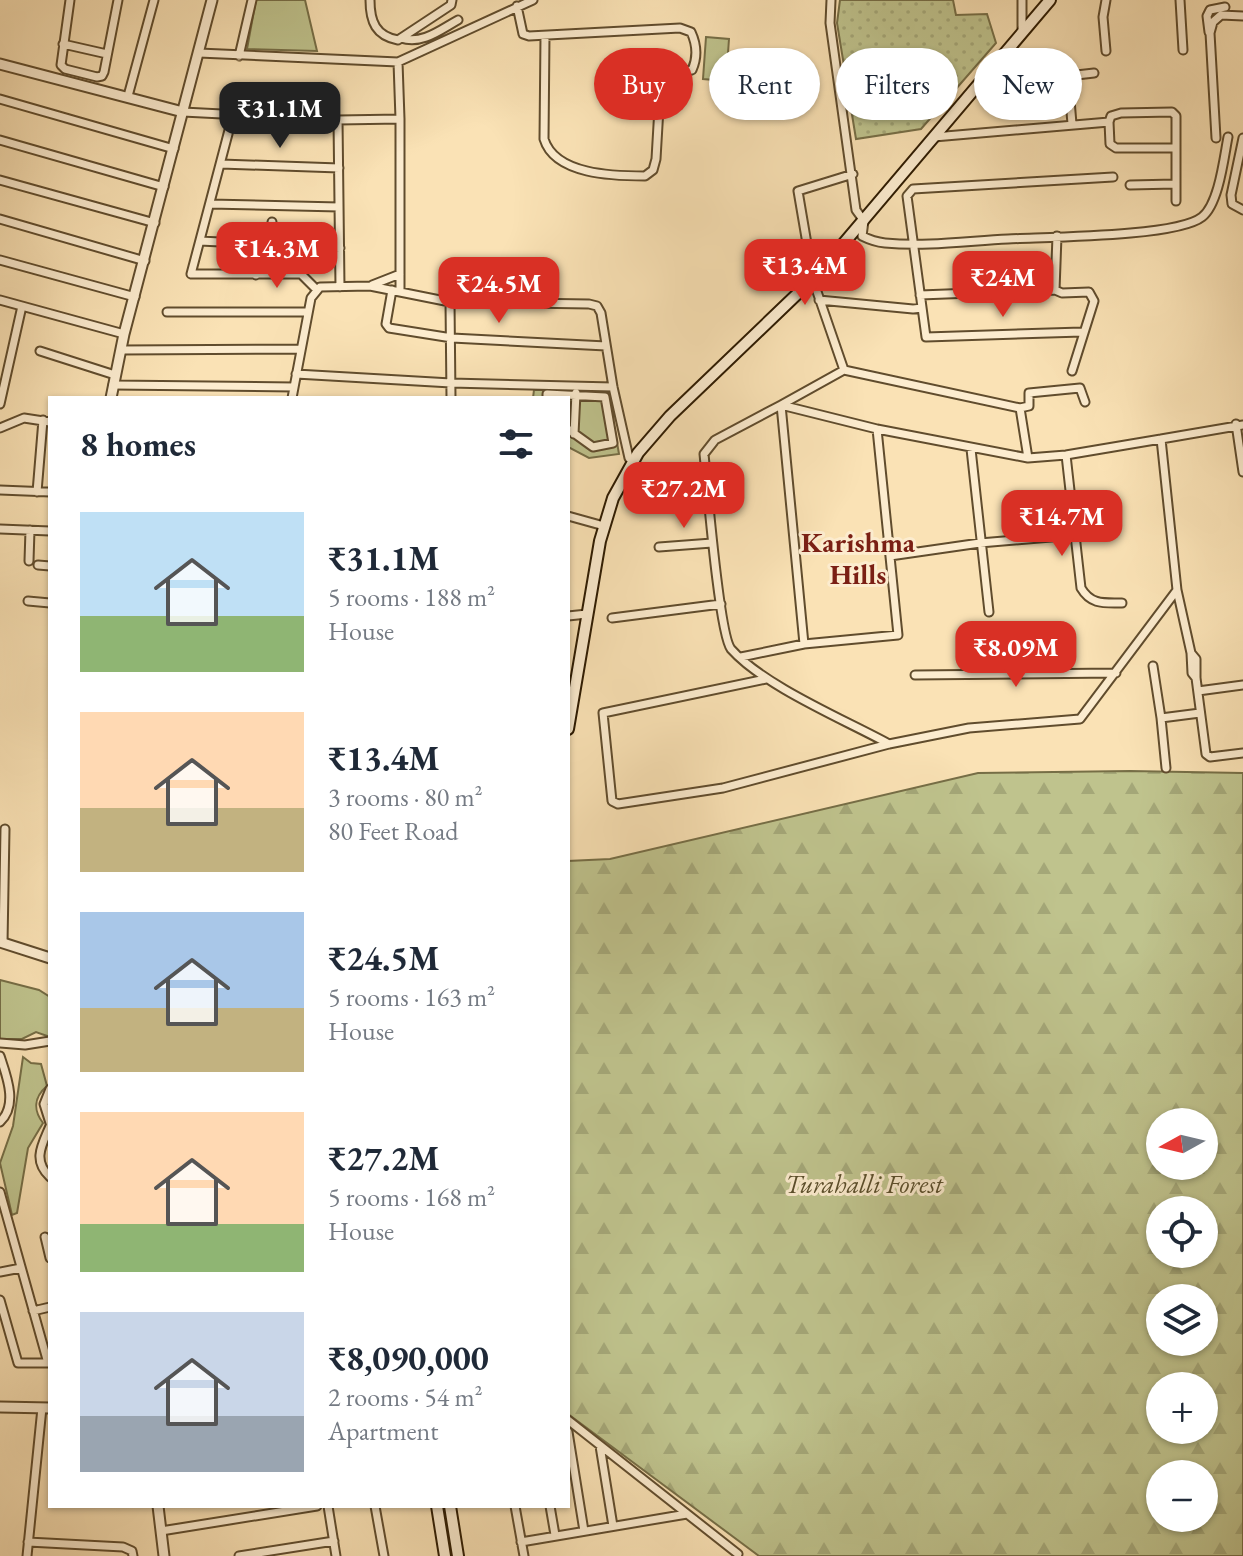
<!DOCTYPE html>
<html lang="en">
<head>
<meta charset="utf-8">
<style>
	body { margin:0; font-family:"EB Garamond",serif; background:#f2f2f3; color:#1f2937; height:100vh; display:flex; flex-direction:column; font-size:30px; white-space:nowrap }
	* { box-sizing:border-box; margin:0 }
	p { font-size:26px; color:#747a83 }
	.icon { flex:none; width:44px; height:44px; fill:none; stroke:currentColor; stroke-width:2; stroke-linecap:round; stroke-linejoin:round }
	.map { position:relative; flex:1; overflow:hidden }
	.side { position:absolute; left:48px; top:396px; width:522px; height:1112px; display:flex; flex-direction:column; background:#fff; border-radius:0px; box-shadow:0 2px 6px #0004 }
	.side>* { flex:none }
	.top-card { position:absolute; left:594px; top:48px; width:528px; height:72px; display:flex; gap:16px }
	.needle { width:52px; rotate:262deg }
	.controls { position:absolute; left:1146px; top:1108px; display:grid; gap:16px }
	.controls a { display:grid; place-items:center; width:72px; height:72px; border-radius:50%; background:#fff; box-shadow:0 2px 6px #0004; font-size:40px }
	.price { position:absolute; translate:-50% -68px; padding:0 18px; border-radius:16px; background:#d93025; color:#fff; font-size:26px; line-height:52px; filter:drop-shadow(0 2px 4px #0008) }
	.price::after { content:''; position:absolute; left:50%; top:48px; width:24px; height:18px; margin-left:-12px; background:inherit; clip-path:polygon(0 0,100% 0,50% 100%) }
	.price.current { background:#222; color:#fff }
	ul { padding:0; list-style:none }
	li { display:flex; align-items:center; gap:24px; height:200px; padding:0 32px }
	li span { display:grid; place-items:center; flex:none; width:224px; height:160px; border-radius:0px; color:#555 }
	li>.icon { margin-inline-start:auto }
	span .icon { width:96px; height:96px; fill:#fffc; stroke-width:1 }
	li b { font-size:34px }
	h2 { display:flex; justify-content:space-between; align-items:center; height:96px; padding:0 32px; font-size:34px }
	.chip { padding:0 28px; border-radius:36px; background:#fff; box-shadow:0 2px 6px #0004; font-size:28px; line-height:72px }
	.chip.current { background:#d93025; color:#fff }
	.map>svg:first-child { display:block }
</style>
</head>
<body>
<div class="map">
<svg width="1243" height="1556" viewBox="0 0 1243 1556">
	<defs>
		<pattern id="grass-dots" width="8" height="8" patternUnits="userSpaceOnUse" patternTransform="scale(2)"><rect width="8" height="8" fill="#bfc38d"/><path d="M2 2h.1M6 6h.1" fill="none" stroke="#a4a778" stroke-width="1.8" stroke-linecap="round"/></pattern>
		<pattern id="forest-firs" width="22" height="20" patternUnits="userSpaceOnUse" patternTransform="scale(2)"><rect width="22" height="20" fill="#bfc38d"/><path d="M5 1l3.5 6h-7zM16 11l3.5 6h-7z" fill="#a4a778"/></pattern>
	</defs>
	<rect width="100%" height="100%" fill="#fae2b5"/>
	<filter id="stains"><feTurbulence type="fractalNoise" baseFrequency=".0025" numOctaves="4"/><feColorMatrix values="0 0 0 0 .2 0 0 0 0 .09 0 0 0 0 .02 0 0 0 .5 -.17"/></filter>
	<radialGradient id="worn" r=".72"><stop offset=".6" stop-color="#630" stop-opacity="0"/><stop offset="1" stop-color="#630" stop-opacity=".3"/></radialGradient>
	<path fill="url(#grass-dots)" stroke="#766e46" stroke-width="2" d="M840,0H953L956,15L987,14L996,43L921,129L856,139L837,23Z"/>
	<path fill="url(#forest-firs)" stroke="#766e46" stroke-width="2" fill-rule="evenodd" d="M1130,771L1243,773V1556H759L568,1414V861L610,859L978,773ZM1160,1122H1204V1166H1160ZM1160,1210H1204V1254H1160ZM1160,1298H1204V1342H1160ZM1160,1386H1204V1430H1160ZM1160,1474H1204V1518H1160Z"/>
	<path fill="#bfc38d" stroke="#766e46" stroke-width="2" d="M256,0H305L317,51L247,49Z
		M706,37L729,39L726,81L703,79Z
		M534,390H608L619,454L589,458L568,447V398H533Z
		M0,980L39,990L50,997V1037L36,1032L22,1039H0Z
		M23,1057L31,1063L41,1064L47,1086C34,1097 33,1110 43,1123L28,1148L17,1213L12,1215L0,1163L13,1126Z"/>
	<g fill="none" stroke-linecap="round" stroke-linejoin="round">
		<defs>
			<path id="minor" d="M70,0L61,65L65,69L97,77L102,76L104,72L118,0
				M370,0C370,22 376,36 398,40L451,5L452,0
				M831,0L830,23L856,210L864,221L862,236C870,240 876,242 885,243C926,247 968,241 1008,239C1045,237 1177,237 1202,217C1219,204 1224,157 1228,137
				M1106,0L1103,17L1106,51
				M1180,0L1183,50
				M517,6L523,34L529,36L680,28L691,32C697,45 698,57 692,70L661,74L656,159L653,170L645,176C614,176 555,175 544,139L545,36
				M1022,28V0
				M1209,32L1207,16L1210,10L1225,7
				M401,38C422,45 440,30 458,20
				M63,44L107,54
				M199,53L398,62
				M239,56L252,0
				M1004,56L1011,74C1030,80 1050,69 1068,76L1072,124
				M1068,76L1094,73
				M128,96L154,0
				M0,99L174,149
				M183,112L338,120L400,119
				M233,115L191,274H301L316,289
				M338,120L340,287
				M1109,122L1110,144L1116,148H1176
				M934,137L1109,122L1111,116L1121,113L1172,112L1176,116V201
				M1216,138L1210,33L1213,22L1221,15L1243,16
				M1243,138L1231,195L1232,204L1243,210
				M0,140L164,187
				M221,164L339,168
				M0,180L155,223
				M1130,185L1175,184
				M210,204L339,207
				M0,219L145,261
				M1057,236L1055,290L1062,293L1089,292L1094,301L1072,371
				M200,241L340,248
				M271,244L272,222
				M0,260L135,297
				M812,273L798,191L853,174
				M256,275L258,243
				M372,285L400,274
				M392,290L386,324L389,328L452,338L606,346
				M400,291V119L398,62L533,0
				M920,295L1055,290
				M0,300L124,334
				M819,300L913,309L922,308
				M450,302L451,398
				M167,312H308
				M1082,332L926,337L907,196L913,189L1113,177
				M121,350L300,349
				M40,351L115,375
				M844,370L1020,408L1028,458
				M296,374L451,383L613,387
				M113,385L294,387
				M292,398L311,298L320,287L370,286L450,302L589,304L597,306L601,313L613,387L629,458
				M547,398V394L605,397L613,443L593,447L568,429
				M0,404L22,306
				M1020,408L1029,406V393L1080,388L1085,402
				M1236,424L1243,472
				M0,428L24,418L50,422
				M574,434L576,393
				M1161,439L1243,425
				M971,449L989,612
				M1066,455L1081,588C1091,605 1104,603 1122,603
				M0,490L50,492
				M37,492L43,420
				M568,516L604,526
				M0,529L50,531
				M659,547L712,543
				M890,556L980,543L1075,535
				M29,561L30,530
				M38,565L50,566
				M1177,590L1191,653L1196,659V678L1206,754L1210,757L1243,753
				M28,601L50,603
				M568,616L587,614
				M612,618L721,604
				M804,644L781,405L844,370L813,280
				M1191,653L1192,673L1196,678
				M741,657L804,644L898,635L877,429
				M1153,666L1161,718
				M915,675L1116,673
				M766,679L603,713L612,801L618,804L723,788L889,744L969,728L1080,719L1177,590L1161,439L1066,455L1028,458L877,429L781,405L715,440L704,454C707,482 719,634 731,649C764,686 843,719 889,744
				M1198,691L1243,685
				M1166,768L1161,718L1200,713
				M3,943L5,829
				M0,1043L25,1045L50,1041
				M0,1056C7,1077 18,1105 0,1122
				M50,1089L44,1104L50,1123
				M50,1126C42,1145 32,1160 50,1177
				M0,1192L48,1363
				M45,1237L50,1258
				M0,1272L21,1268
				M0,1300L18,1363H50
				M33,1311L50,1307
				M568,1420L738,1554
				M568,1432L584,1531
				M600,1446L613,1526
				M328,1506L336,1556
				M375,1506L384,1556
				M515,1506L524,1556
				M550,1506L555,1535
				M161,1531L317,1506
				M28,1542L123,1547L132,1551L133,1556
				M521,1542L687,1514
				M27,1556L42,1408
				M239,1556L334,1541"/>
			<path id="tertiary" d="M0,64L183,112
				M111,398L124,334L212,0
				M0,942L50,958
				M0,1407L50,1408
				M158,1506L164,1556"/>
			<path id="secondary" d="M568,729L600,541L613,498L638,453L670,416L816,276L1050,0
				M437,1506L445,1556
				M450,1506L458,1556"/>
		</defs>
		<use href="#minor" stroke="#604c2d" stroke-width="11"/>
		<use href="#tertiary" stroke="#604c2d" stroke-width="13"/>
		<use href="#secondary" stroke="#2d1a00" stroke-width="14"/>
		<use href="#minor" stroke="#fceccf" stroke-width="7"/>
		<use href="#tertiary" stroke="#fceccf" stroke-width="9"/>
		<use href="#secondary" stroke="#fceccf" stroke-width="10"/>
	</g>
	<g text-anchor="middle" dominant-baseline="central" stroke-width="6" stroke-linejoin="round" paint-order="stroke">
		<g font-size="26" font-style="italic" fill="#594d2a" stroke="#fceccf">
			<text x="864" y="1184">Turahalli Forest</text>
		</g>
		<g font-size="28" font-weight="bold" fill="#7a1f14" stroke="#fceccf">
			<text x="858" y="542">Karishma<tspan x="858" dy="32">Hills</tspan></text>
		</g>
	</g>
	<rect width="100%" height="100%" filter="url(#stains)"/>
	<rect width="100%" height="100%" fill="url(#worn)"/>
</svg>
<div class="controls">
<a><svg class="needle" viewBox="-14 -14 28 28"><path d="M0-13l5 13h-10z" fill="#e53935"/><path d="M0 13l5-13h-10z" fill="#747a83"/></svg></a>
<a><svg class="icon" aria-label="locate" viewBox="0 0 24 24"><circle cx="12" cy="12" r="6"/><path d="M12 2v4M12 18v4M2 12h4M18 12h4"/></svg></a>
<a><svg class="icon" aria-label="layers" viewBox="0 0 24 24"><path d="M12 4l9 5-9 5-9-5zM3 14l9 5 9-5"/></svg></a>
<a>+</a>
<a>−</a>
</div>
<b class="price current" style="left:280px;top:150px">₹31.1M</b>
<b class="price" style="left:277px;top:290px">₹14.3M</b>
<b class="price" style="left:805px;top:307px">₹13.4M</b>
<b class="price" style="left:1003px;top:319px">₹24M</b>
<b class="price" style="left:499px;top:325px">₹24.5M</b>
<b class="price" style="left:684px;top:530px">₹27.2M</b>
<b class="price" style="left:1062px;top:558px">₹14.7M</b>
<b class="price" style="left:1016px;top:689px">₹8.09M</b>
<div class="top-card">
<a class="chip current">Buy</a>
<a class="chip">Rent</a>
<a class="chip">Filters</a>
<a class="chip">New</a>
</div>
<section class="side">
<h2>8 homes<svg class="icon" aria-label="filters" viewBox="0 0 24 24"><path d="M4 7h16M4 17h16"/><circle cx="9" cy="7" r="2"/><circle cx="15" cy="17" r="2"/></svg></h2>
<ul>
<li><span style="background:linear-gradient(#bfe0f5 65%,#8fb573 0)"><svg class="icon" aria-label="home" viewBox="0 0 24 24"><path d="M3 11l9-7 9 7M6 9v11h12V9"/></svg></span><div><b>₹31.1M</b><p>5 rooms · 188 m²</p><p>House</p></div></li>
<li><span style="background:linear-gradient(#ffd9b3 60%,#c2b280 0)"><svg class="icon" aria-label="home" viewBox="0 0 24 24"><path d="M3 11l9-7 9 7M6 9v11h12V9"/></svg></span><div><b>₹13.4M</b><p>3 rooms · 80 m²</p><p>80 Feet Road</p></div></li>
<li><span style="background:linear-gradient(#a9c7e8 60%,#c2b280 0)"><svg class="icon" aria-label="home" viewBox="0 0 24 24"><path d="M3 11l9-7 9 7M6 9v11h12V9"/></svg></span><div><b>₹24.5M</b><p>5 rooms · 163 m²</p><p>House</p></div></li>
<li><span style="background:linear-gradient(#ffd9b3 70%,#8fb573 0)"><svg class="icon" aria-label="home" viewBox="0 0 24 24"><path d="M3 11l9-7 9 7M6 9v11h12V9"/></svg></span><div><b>₹27.2M</b><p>5 rooms · 168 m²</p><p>House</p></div></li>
<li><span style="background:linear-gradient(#c9d6e8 65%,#9aa5b1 0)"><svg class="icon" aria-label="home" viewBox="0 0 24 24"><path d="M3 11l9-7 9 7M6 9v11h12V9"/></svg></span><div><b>₹8,090,000</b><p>2 rooms · 54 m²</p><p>Apartment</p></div></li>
</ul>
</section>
</div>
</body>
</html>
